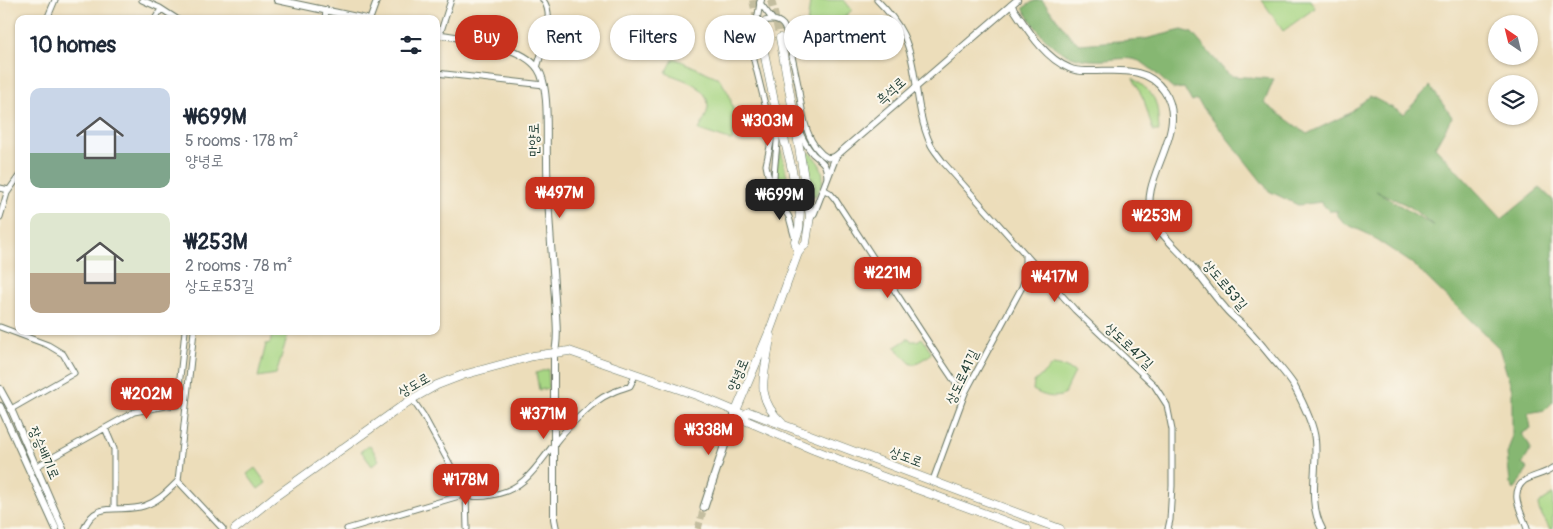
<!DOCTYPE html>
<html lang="en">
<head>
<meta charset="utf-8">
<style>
	body { margin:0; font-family:Pangolin,"Poor Story",sans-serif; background:#f2f2f3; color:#1f2937; height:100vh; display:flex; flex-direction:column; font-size:19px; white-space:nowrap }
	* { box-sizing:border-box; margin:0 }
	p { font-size:16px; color:#747a83 }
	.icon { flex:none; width:28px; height:28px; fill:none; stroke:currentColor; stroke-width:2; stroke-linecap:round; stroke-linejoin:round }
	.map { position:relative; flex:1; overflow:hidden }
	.details { position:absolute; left:15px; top:15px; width:425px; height:320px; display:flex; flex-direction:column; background:#fff; border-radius:10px; box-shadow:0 1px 4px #0004 }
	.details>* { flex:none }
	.guide { position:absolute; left:455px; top:15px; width:475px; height:45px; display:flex; gap:10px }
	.needle { width:32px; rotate:325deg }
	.buttons { position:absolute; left:1488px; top:15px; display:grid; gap:10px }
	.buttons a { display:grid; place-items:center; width:50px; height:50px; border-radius:50%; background:#fff; box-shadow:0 1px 4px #0004; font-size:25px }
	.price { position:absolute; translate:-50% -42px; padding:0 11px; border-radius:10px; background:#c8321e; color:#fff; font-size:16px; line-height:32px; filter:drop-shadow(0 1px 2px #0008) }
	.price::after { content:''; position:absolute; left:50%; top:30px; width:15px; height:11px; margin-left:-8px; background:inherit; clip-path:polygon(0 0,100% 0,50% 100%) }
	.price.active { background:#222; color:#fff }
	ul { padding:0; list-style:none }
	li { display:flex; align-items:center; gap:15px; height:125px; padding:0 15px }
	li span { display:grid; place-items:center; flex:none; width:140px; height:100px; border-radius:10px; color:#555 }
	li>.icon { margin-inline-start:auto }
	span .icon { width:60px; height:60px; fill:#fffc; stroke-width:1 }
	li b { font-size:21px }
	h2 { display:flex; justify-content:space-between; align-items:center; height:60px; padding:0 15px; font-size:21px }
	.tag { padding:0 18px; border-radius:22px; background:#fff; box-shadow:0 1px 4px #0004; font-size:18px; line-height:45px }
	.tag.active { background:#c8321e; color:#fff }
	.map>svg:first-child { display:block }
</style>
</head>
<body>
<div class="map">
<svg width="1553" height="529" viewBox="0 0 1553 529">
	<rect width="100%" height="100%" fill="#fbf7ec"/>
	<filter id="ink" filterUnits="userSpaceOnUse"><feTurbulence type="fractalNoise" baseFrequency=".02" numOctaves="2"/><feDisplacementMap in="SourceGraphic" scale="10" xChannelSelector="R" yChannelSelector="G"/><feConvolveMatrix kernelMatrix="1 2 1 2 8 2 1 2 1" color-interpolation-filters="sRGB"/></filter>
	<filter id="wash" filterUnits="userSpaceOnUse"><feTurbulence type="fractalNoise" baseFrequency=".0096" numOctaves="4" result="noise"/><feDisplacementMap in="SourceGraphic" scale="20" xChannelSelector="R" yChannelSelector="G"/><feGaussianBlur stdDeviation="1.12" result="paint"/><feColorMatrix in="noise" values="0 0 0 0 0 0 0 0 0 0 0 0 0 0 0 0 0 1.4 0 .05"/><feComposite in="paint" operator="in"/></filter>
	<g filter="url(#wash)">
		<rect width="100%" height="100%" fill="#ecddba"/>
		<path fill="#a8d684" stroke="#648a5c" d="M812,0H844L852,10L818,41L807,26L810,2Z
			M1262,0H1310L1315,8L1283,31Z
			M674,58L719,78L729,94L736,121L732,141L699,130C702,124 707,115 708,108C709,85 683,80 666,73Z
			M1133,78C1158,97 1157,100 1159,131H1153L1144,100Z
			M781,150L794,208L792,210H789C776,190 772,172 781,150Z
			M809,152C824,166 828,179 815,196L811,195L805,155L806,153Z
			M273,331H289L276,374L258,377L266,344L270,343Z
			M909,338L911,341H917L922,338L931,351L930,355L915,364H911L895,347Z
			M1053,365L1064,367L1075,372L1064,395C1053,399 1043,396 1033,390L1034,382Z
			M548,369L549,388L539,390L536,373Z
			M370,445L379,460L372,466L361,451Z
			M255,468L266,483L258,489L247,474Z
			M1553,494V529H1550L1540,512L1538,506L1542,501Z"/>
		<path fill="#86b772" stroke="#527a53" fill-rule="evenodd" d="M1042,0L1071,37L1079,44L1145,39L1182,30L1192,33L1225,71L1231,76L1274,79L1264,103L1307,134L1348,114L1370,96L1404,114L1430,86L1452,117L1435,147L1502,219L1540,188L1553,200V402L1545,410L1528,413L1531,428L1521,434C1533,448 1533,448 1522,464L1528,469L1514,490L1510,483L1507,454L1512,438V390L1499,348L1413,264L1368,234L1344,223L1336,213L1338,211H1329L1321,202L1298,205L1269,191L1197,100L1192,102L1184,88L1173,89C1163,81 1154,70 1143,63C1132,56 1118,59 1105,60C1062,63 1044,42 1023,8L1034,1ZM1376,191L1409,206L1434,226Z"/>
	</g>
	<g filter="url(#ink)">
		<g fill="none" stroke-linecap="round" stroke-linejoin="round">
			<path stroke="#c3bd9f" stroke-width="7" stroke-dasharray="7 3.5" stroke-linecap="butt" d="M698,529L704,507"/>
			<path stroke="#c3bd9f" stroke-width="8" stroke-dasharray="8 4" stroke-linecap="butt" d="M753,0L762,42
				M771,0L780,38"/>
			<defs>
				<path id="minor" d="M142,0L160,8L177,19
					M877,0C887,10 896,20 903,34C919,68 914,108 930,143C933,150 939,156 943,162L1075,310L1154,385L1167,405L1172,430V486L1170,520L1168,529
					M760,3L773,20
					M47,19L55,0
					M155,19L161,9
					M325,19L326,10
					M370,19L377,0
					M756,26L760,3
					M440,34L451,0
					M537,68C542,49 556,16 543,0
					M436,73L544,85
					M799,130C802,138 807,147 813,154C823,163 826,162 827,177
					M774,187C773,165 779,145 777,123
					M0,188L9,190
					M823,189L830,193L835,199L936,354L961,391L965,393
					M0,217L7,193L19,176
					M795,239L789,217L776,195L768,175L766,165L771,142V129L749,40C750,34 752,27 758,24C766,19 777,18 783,25C788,32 789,43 791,51C793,62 796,74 798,85C802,108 804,145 828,158L836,156
					M1023,286L1041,273
					M0,327L48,345L63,354L74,373L11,409
					M194,331L178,481L223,529
					M412,399L423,415L466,494L467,529
					M105,428L114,449V508
					M37,466L134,412L166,406L177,405L185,331
					M933,480L965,393L1022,287L1025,279V255
					M84,529C96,498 121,514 144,506C159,501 167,492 178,481
					M347,529L466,494C474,498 483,497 492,495C524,490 536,467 555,443C565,430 583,412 596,402C606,394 618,390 630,386L636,374
					M1527,529C1523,514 1508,494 1524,481C1531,476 1545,474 1553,468"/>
				<path id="tertiary" d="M277,0L366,19
					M760,3L761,0
					M1011,5C1027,28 1043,57 1069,68C1077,72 1084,71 1092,71C1118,71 1147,66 1164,91C1192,131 1137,179 1152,217C1157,231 1175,247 1185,258C1199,274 1211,292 1225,308C1233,318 1244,325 1252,334C1262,345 1270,356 1279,366C1284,372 1289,378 1293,384C1301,399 1314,424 1315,440C1318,470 1307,501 1322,529
					M436,34C464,39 521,44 538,69C550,86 546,137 547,159C547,206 552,252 555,299C556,318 559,338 554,356V519L556,529
					M809,220L814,213L836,156L1017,0
					M0,389L11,409L63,529
					M0,406L56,529"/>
				<path id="secondary" d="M704,507L736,411"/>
				<path id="primary" d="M762,42L774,101L790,161L800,208L799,229L795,241L798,253
					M770,336C767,372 751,394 782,423
					M736,411L770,330L798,253L806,243L810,216L795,122L780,38
					M744,415L749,412L1060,529
					M235,529L273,498L412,399L437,385L463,375L533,356L569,351L699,396L744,415L747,421L812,449L878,475L1027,529"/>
			</defs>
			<use href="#minor" stroke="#677563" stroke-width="7"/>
			<use href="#tertiary" stroke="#677563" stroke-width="8"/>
			<use href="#secondary" stroke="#677563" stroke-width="9"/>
			<use href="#primary" stroke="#677563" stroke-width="9"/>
			<use href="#minor" stroke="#fff" stroke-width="5"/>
			<use href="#tertiary" stroke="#fff" stroke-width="6"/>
			<use href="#secondary" stroke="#fff" stroke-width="7"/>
			<use href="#primary" stroke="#fff" stroke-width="8"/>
		</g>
	</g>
	<g text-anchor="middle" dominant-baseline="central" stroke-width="4" stroke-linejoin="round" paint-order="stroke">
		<g font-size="14" fill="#1f3d34" stroke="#fbf7ec">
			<text transform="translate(891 91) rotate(-42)">흑석로</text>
			<text transform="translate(534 140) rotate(-91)">만양로</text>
			<text transform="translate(1225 285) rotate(50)">상도로53길</text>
			<text transform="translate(1129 346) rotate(43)">상도로47길</text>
			<text transform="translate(738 375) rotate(-67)">양녕로</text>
			<text transform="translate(962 377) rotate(-65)">상도로41길</text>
			<text transform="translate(414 385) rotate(-30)">상도로</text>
			<text transform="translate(44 453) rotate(66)">장승배기로</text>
			<text transform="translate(906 457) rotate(20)">상도로</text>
		</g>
	</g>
</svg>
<div class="buttons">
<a><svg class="needle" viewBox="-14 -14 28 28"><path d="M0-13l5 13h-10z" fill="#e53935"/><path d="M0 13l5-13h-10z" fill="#747a83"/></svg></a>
<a><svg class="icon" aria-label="layers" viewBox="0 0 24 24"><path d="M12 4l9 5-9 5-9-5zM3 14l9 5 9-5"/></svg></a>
</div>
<b class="price" style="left:768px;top:147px">₩303M</b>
<b class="price" style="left:560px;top:219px">₩497M</b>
<b class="price active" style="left:780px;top:221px">₩699M</b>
<b class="price" style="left:1157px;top:242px">₩253M</b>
<b class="price" style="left:888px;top:299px">₩221M</b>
<b class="price" style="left:1055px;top:303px">₩417M</b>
<b class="price" style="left:147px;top:420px">₩202M</b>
<b class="price" style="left:544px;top:440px">₩371M</b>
<b class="price" style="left:709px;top:456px">₩338M</b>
<b class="price" style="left:466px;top:506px">₩178M</b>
<div class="guide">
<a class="tag active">Buy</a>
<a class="tag">Rent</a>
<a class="tag">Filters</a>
<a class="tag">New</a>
<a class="tag">Apartment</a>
</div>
<section class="details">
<h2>10 homes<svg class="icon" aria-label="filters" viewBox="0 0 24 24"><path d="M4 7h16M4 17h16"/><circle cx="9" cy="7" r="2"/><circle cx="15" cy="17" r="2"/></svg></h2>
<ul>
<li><span style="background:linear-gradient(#c9d6e8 65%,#7fa58c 0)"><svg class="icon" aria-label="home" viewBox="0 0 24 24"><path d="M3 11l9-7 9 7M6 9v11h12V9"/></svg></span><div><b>₩699M</b><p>5 rooms · 178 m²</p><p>양녕로</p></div></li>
<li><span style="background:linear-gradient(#dfe7d0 60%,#b9a48a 0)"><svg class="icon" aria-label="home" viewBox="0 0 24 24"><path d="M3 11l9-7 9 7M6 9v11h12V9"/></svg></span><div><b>₩253M</b><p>2 rooms · 78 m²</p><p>상도로53길</p></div></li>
</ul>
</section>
</div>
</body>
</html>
